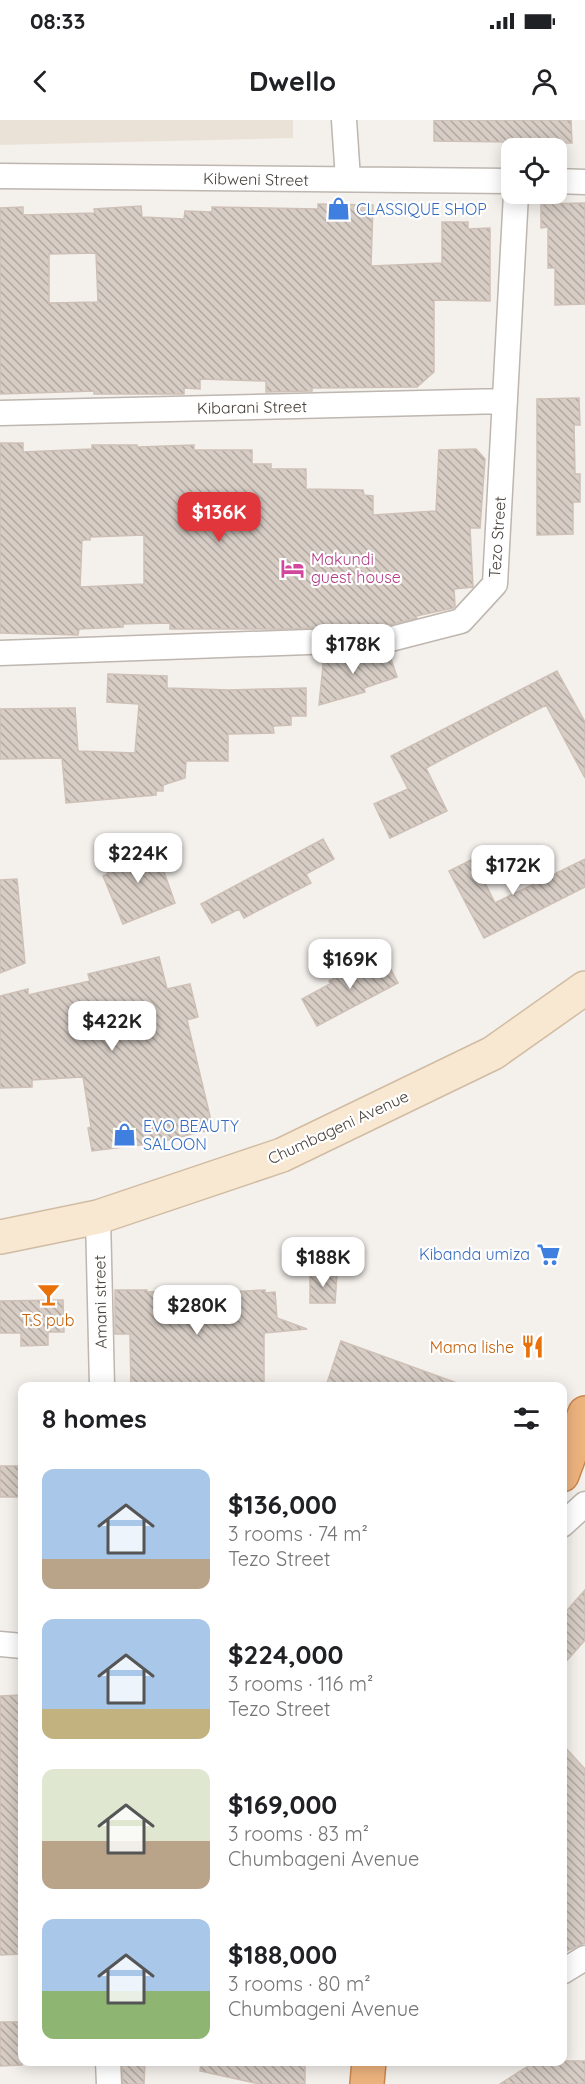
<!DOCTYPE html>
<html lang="en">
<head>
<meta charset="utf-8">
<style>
	body { margin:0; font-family:Quicksand,sans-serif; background:#f6f6f6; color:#202124; height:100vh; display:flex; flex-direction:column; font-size:22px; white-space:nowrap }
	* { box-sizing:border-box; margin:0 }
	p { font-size:20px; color:#757577 }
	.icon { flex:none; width:33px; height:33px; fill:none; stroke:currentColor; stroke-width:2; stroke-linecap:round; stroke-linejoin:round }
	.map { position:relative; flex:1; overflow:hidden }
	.details { position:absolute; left:18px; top:1262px; width:549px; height:684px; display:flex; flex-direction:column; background:#fff; border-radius:12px; box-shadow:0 3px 15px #0003 }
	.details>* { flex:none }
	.fabs { position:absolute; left:501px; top:18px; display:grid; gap:12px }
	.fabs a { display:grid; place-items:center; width:66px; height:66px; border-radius:12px; background:#fff; box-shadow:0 3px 15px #0003; font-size:30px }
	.price { position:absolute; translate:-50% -51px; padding:0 14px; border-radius:12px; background:#fff; color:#222; font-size:20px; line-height:39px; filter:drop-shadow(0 2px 3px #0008) }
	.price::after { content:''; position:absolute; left:50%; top:36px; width:18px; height:14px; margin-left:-9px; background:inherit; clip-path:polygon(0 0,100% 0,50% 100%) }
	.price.on { background:#e0363c; color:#fff }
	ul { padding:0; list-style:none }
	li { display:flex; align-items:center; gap:18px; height:150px; padding:0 24px }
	li span { display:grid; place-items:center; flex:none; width:168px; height:120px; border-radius:12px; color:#555 }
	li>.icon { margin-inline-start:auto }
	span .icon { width:72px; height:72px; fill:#fffc; stroke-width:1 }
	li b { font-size:26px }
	h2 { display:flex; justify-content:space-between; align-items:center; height:72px; padding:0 24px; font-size:26px }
	.status { display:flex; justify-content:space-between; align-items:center; height:42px; padding:0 30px; background:#fff; direction:ltr }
	.status svg { height:16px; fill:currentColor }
	header { display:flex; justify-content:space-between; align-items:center; height:78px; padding:0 24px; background:#fff; font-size:27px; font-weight:700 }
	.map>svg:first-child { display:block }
</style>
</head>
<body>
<div class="status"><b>08:33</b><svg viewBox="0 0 49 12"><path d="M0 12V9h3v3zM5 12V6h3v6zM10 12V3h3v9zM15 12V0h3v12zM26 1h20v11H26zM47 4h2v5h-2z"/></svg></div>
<header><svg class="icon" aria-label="back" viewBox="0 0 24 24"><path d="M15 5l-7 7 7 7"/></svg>Dwello<svg class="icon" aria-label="person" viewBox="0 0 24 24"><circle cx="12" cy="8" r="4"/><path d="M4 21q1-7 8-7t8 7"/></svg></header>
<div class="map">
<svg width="585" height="1964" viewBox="0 0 585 1964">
	<defs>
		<pattern id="building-back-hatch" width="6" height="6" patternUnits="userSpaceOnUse" patternTransform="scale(1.5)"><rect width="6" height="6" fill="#d7cdc5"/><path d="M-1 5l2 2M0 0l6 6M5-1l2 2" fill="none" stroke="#b0a8a1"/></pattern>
	</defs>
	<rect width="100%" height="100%" fill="#f4f0ec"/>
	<path fill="#ebe2d7" d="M0,0H293V18L0,25Z"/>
	<path fill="url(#building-back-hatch)" stroke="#cec0b6" stroke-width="1.5" fill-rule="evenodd" d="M434,0H571L572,23L434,21Z
		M585,83V184L555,185V148H548V107L541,108V84Z
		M318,84L373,85L371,146L442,143V102H468V109L490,108V181L434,180V252L417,267L312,268V271L266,272V261L200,259V269L184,268V274H94V271L0,274V88L23,87V95L95,93L94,89L141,86L142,97L184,99L185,91L212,92V87L318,89ZM96,133L98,182L49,183V134Z
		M579,278L580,305H574L575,354H580V382H573V414L537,415V279Z
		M0,323H23V332L92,329V325H137V327L194,325V330H252V344H271V349H306V369L363,370L364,375L373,376V395L436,391L439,330L476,329L485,339L480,408H470L473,467L454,469L455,486L453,488L416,496L417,498L389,505L283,509H170V503L123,504V507L79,509L78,515L0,513ZM144,415V464L80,467L82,420H90V417Z
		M389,533L397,557L364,568L365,572L319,585L324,536Z
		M557,551L585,602V658L546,585L426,648L447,691L390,718L374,684L408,669L391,636Z
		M108,554L167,556V568L229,570L306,568V596H291V605L273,606L274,613L228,614V641H186L185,658L163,665V671H156V675L66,683L62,638L0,639V589L75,588L78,631L135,633L139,584L107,582Z
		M323,719L334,739L306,754L311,763L244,798L239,789L212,803L201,784Z
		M154,724L175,783L123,804L103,756L108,754L105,744Z
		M473,739L495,783L585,739V767L484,818L449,751Z
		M17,759L25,843L0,853V760Z
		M383,835L398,863L317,906L302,879L330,864L329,861Z
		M159,837L167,869L190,864L198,897L187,900L213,1009L156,1023L92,1031L88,1008L91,1007L83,957L32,960V967L0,968V876L28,869V875L90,861L88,854Z
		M310,1154H337L335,1183H310Z
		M115,1170H147V1172L200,1170L201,1173L265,1170V1173L275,1172L277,1198L307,1209L264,1213V1266H131L130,1214H115Z
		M63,1180L64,1212H48V1225L21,1226V1213H0V1181Z
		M341,1221L457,1263V1266H326Z
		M0,1346H22V1377H0Z
		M585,1470V1520L562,1546V1496Z
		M22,1575V1834L0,1835V1576Z
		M562,1624L585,1649V1823L562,1833Z
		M0,1902H22V1945L0,1946Z
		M122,1941H145L144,1964H123Z
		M201,1941H305V1964H260L200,1951Z
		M536,1941H585V1964H500Z"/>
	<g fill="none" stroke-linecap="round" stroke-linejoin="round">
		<defs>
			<path id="street" d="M344,0L348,59
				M0,56L512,61
				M556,61L585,62
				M0,293L505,281
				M0,533L391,519L461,501L495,464L516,74
				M98,1097L102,1266
				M562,1405L585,1384
				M0,1524L22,1526
				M562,1852L585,1838
				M108,1941L109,1964"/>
			<path id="secondary" d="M0,1117L98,1097L282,1035L493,933L585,868"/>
			<path id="highway" d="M562,1355L585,1293
				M367,1964L369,1941"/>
		</defs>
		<use href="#street" stroke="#beb6af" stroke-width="27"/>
		<use href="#secondary" stroke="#d1bca3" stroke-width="36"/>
		<use href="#highway" stroke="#cb864e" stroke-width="36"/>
		<use href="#street" stroke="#fff" stroke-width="24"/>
		<use href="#secondary" stroke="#f8e8d1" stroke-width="33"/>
		<use href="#highway" stroke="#edb37e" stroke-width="33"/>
	</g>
	<defs>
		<symbol id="shop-bare" viewBox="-9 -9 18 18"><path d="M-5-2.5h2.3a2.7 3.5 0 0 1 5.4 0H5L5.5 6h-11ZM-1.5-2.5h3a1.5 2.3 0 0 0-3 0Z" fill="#3f7fe0" stroke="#fff" stroke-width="2.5" paint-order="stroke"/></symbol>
		<symbol id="hotel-bare" viewBox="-9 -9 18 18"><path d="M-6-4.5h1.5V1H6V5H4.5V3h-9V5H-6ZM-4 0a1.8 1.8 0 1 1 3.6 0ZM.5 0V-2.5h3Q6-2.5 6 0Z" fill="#d1479c" stroke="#fff" stroke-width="2.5" paint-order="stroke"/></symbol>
		<symbol id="supermarket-bare" viewBox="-9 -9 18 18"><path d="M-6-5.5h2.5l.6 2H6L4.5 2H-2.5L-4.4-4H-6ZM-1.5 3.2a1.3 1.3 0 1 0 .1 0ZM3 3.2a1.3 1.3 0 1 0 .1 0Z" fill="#3f7fe0" stroke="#fff" stroke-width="2.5" paint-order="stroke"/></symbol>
		<symbol id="bar-bare" viewBox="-9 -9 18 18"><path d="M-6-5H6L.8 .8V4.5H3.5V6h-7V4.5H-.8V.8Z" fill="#e8710a" stroke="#fff" stroke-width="2.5" paint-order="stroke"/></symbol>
		<symbol id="restaurant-bare" viewBox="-9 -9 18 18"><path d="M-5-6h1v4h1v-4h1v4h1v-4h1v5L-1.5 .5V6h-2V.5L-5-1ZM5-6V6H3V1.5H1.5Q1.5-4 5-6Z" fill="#e8710a" stroke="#fff" stroke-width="2.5" paint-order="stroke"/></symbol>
	</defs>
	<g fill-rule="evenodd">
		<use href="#shop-bare" x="322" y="72" width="33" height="33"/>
		<use href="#hotel-bare" x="276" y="432" width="33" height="33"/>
		<use href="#shop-bare" x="108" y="998" width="33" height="33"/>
		<use href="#supermarket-bare" x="532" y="1118" width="33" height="33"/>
		<use href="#bar-bare" x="32" y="1158" width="33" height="33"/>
		<use href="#restaurant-bare" x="516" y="1210" width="33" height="33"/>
	</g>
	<g text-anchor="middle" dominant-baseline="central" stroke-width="4.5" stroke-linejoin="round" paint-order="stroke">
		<g font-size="16" fill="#47403a" stroke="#fff">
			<text transform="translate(256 59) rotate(1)">Kibweni Street</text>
			<text transform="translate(252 287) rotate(-1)">Kibarani Street</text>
			<text transform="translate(497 417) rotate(-86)">Tezo Street</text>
			<text transform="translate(338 1007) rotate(-25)">Chumbageni Avenue</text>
			<text transform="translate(100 1182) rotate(-91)">Amani street</text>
		</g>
		<g font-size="16" fill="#366cbe" stroke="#fff" text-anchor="start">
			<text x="356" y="89">CLASSIQUE SHOP</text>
			<text x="143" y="1006">EVO BEAUTY<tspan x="143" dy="18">SALOON</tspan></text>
			<text x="530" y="1134" text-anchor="end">Kibanda umiza</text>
		</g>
		<g font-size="16" fill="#b23c85" stroke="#fff" text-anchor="start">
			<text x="311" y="439">Makundi<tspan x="311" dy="18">guest house</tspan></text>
		</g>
		<g font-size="16" fill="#c56008" stroke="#fff">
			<text x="48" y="1200">T.S pub</text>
			<text x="514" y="1227" text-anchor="end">Mama lishe</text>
		</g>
	</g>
</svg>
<div class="fabs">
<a><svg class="icon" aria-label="locate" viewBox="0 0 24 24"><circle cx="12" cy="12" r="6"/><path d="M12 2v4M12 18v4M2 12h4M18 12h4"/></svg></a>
</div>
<b class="price on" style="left:219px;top:423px">$136K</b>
<b class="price" style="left:353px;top:555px">$178K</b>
<b class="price" style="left:138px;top:764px">$224K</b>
<b class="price" style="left:513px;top:776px">$172K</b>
<b class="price" style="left:350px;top:870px">$169K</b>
<b class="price" style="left:112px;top:932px">$422K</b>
<b class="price" style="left:323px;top:1168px">$188K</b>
<b class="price" style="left:197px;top:1216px">$280K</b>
<section class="details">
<h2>8 homes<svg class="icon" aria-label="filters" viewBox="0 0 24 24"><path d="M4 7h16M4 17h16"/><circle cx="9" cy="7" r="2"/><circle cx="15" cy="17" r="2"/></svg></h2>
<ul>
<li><span style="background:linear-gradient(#a9c7e8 75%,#b9a48a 0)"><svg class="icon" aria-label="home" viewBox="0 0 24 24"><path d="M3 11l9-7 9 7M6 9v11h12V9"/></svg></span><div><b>$136,000</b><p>3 rooms · 74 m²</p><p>Tezo Street</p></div></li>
<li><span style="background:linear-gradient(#a9c7e8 75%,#c2b280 0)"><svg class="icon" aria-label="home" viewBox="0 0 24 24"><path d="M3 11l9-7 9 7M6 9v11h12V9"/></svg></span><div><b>$224,000</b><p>3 rooms · 116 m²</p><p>Tezo Street</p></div></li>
<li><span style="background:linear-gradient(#dfe7d0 60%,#b9a48a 0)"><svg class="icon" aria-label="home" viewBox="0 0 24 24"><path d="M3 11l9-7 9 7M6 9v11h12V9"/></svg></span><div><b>$169,000</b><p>3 rooms · 83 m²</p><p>Chumbageni Avenue</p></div></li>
<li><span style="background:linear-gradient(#a9c7e8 60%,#8fb573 0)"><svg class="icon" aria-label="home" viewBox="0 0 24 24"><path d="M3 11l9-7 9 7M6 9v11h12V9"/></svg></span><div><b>$188,000</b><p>3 rooms · 80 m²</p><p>Chumbageni Avenue</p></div></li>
</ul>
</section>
</div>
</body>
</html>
